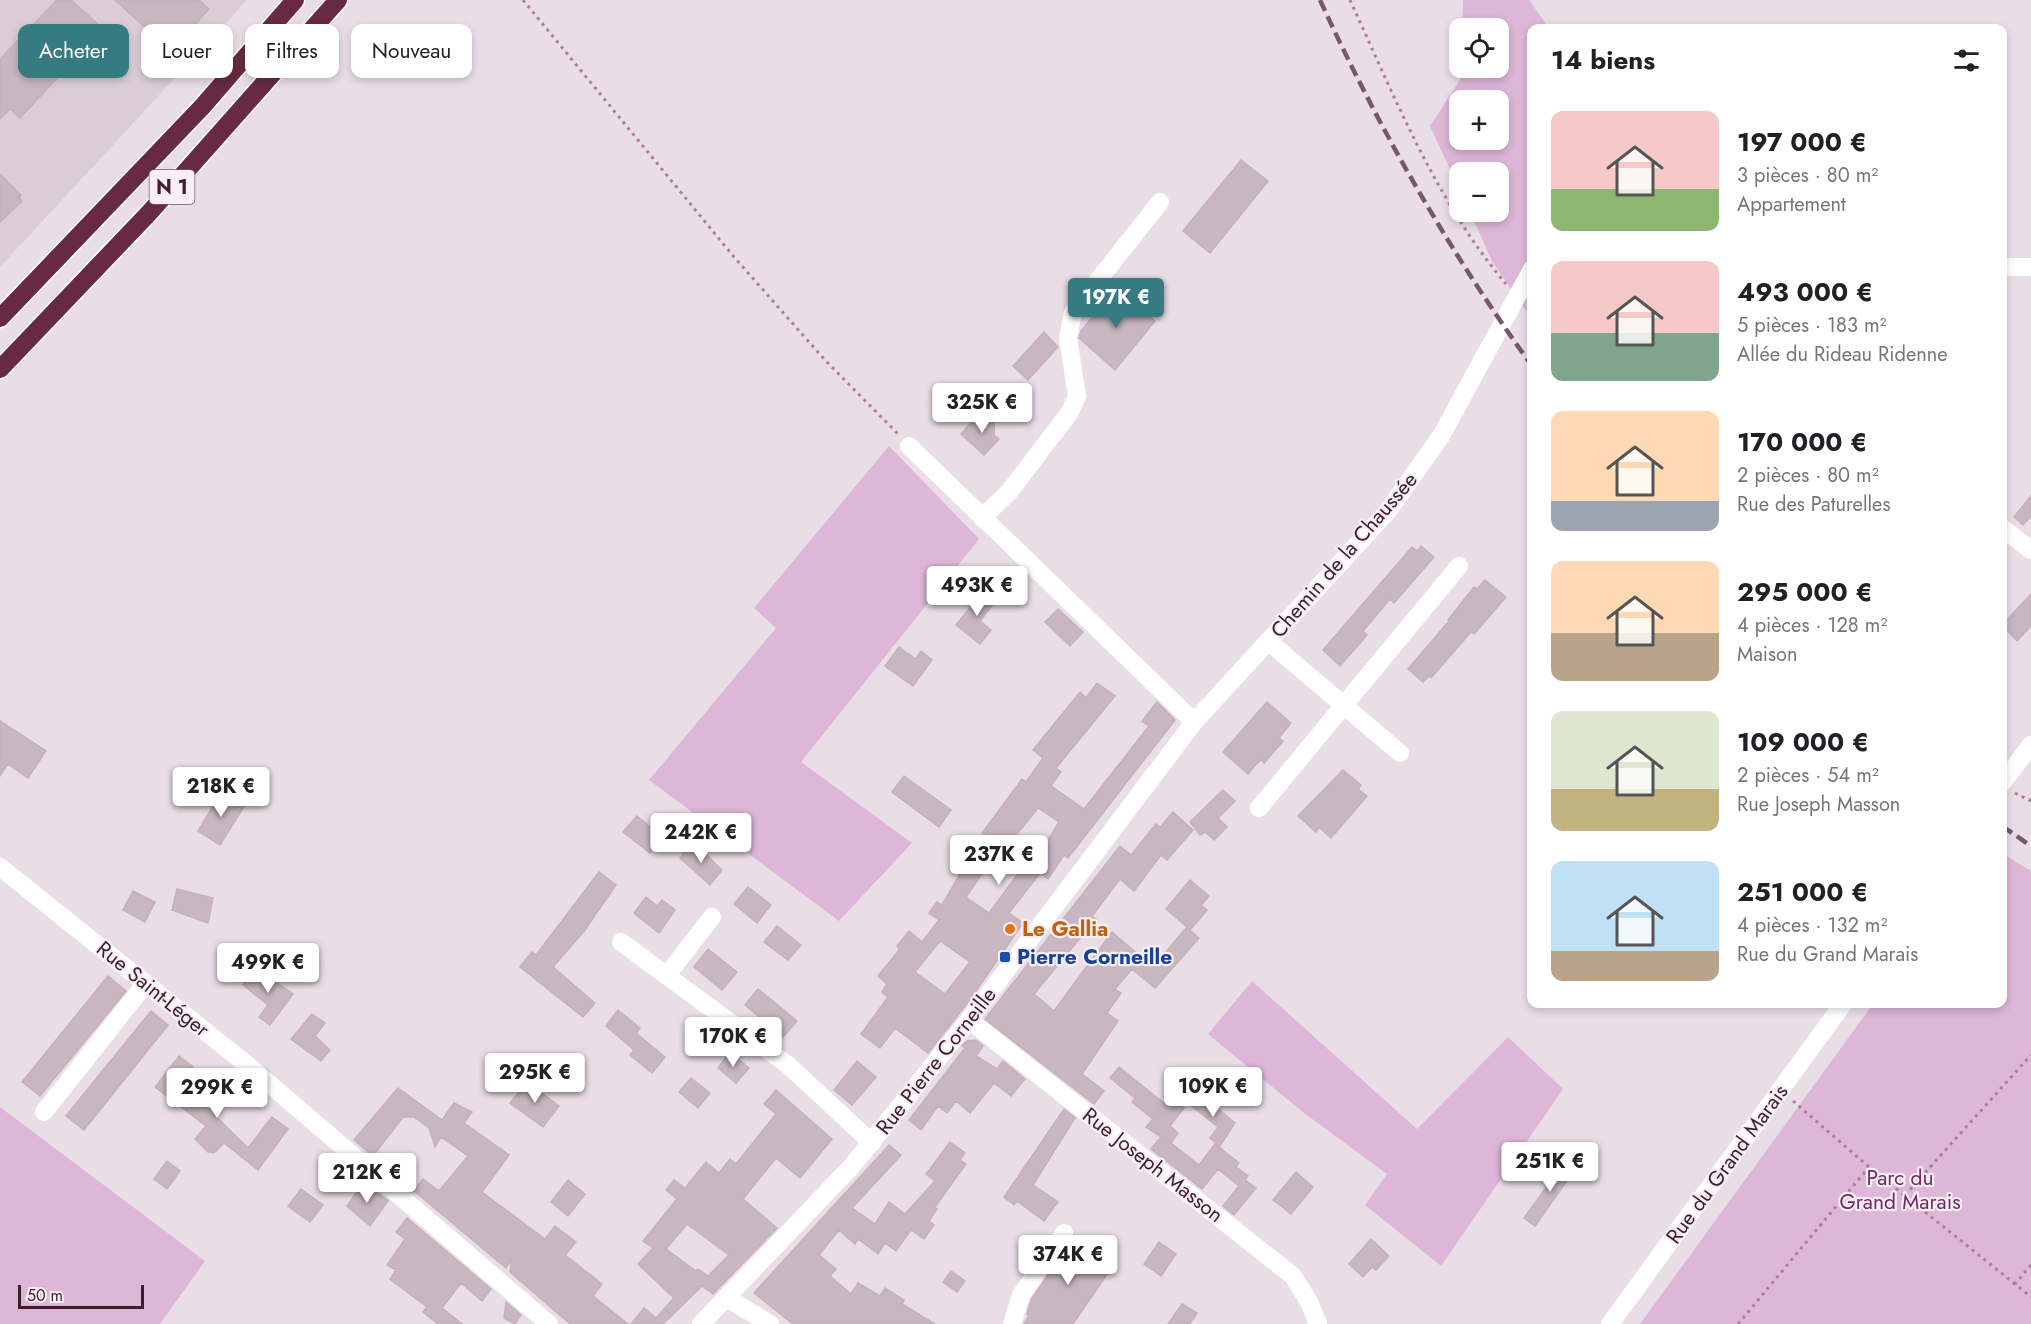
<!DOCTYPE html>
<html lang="fr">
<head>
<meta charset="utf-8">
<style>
	body { margin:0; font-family:Jost,sans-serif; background:#f6f6f6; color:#202124; height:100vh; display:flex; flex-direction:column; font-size:22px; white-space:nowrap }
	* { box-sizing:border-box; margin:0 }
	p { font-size:20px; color:#757577 }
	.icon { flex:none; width:33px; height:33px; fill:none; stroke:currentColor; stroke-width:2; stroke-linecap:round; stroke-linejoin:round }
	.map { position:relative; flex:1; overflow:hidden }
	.sheet { position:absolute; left:1527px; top:24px; width:480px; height:984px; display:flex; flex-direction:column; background:#fff; border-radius:12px; box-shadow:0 3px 9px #0003 }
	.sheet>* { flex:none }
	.guide { position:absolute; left:18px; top:24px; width:570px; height:54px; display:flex; gap:12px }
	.fabs { position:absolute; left:1449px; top:18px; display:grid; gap:12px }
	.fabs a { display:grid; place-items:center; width:60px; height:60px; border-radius:12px; background:#fff; box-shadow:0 3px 9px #0003; font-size:30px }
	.scale { position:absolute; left:18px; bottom:15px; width:126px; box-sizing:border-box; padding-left:6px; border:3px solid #3b1f2b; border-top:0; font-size:16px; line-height:21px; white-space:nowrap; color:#3b1f2b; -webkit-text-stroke:4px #f7eff4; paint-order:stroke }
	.price { position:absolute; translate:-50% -51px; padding:0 14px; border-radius:6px; background:#fff; color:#222; font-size:20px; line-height:39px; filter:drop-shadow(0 2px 3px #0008) }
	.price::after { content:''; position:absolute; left:50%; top:36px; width:18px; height:14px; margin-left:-9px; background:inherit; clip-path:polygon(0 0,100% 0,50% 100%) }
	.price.selected { background:#367b82; color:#fff }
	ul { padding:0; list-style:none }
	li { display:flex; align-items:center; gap:18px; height:150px; padding:0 24px }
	li span { display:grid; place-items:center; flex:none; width:168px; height:120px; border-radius:12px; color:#555 }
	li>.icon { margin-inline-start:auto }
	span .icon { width:72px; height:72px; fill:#fffc; stroke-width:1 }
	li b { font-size:26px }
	h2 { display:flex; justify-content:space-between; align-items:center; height:72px; padding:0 24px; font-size:26px }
	.pill { padding:0 21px; border-radius:12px; background:#fff; box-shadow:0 3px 9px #0003; font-size:21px; line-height:54px }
	.pill.selected { background:#367b82; color:#fff }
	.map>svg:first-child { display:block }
</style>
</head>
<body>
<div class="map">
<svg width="2031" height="1324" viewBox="0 0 2031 1324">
	<rect width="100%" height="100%" fill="#eadee6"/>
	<path fill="#dacdd5" d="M0,0H247L0,267Z"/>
	<path fill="#ddb6d8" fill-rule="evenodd" d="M1463,0H1529L1549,28H1532L1531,318L1492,261L1470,212H1498V172H1460L1459,189L1430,126L1460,80V68H1498V28H1462ZM1460,100H1498V140H1460Z
		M889,446L979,539L801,762L912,843L839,921L649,780L776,628L754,608Z
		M2003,854L2031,871V1324H1640L1873,1004H2002Z
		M1252,981L1417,1129L1508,1037L1563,1089L1441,1266L1365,1205L1387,1174L1304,1113L1208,1034Z
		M0,1107L205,1261L160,1324H0Z"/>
	<path fill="#c8b7c0" stroke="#c4b1bc" stroke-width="1.5" fill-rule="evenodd" d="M57,0H71L103,29L20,118L10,109L0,119V59Z
		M115,0H199L209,9L177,44L175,43L169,49Z
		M1241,160L1268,181L1210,253L1183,231Z
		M0,174L21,195L19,198L22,201L0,222Z
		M1116,288L1155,321L1115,370L1079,338L1081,331Z
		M1044,332L1058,347L1028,380L1013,366Z
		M995,408L994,435L999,439L984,455L961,434L975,418L982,424Z
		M2031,496V516L2023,525L2014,517Z
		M1421,546L1434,557L1394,603L1390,599L1363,631L1367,635L1340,666L1323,650L1412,547L1417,551Z
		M1485,580L1506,597L1474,634L1471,632L1431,678L1429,676L1423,682L1408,669L1449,621L1448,620L1470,592L1474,587L1477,589Z
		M985,589L997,599L980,621L991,630L980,644L956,625Z
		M2031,594V626L2017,641L2002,625Z
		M1058,609L1083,632L1070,646L1045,622Z
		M899,647L916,659L921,651L932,660L913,686L885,666Z
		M1097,683L1115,696L1056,768L1061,772L1051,786L1084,809L1149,726L1142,721L1157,702L1175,720L1068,858L1064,855L1048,879L1040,873L1009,913L1023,923L969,1001L928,1053L895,1028L880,1048L861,1034L888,997L882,992L887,984L878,976L900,949L897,946L909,931L922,942L939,920L929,913L937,902L942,905L970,857L986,868L966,897L989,913L1031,856L1036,860L1059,822L1038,808L1005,849L982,833L1022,779L1026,782L1043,758L1033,750L1080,692L1086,698ZM940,941L970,962L945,994L915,972Z
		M1267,702L1291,723L1279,738L1283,741L1264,763L1261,759L1248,774L1223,752Z
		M0,721L46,751L28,778L8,764L0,776Z
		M1343,770L1361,785L1358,789L1367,796L1331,838L1319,827L1316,832L1298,816Z
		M904,776L951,810L939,827L892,792Z
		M1223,790L1235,801L1218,818L1227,827L1214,840L1205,832L1200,835L1190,822Z
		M222,791L245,805L220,845L198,831Z
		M1173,812L1193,830L1167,860L1161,855L1134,891L1120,879L1092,916L1096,919L1034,994L1054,1011L1112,932L1153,967L1187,927L1166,909L1190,880L1209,896L1201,905L1207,910L1190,930L1199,938L1155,988L1132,969L1115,989L1121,993L1107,1013L1118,1021L1082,1074L1104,1091L1094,1104L985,1019L1120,846L1131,855L1156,824L1160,827Z
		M637,816L662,837L650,853L623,832Z
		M693,842L722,870L710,885L680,858Z
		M599,872L616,885L585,930L553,967L595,1003L583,1017L520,967L532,952L536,955Z
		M748,887L771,905L757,923L734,904Z
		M177,889L213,898L208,923L172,910Z
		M133,891L155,902L145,922L123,910Z
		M646,897L657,906L662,900L675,910L659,933L634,913Z
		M777,926L801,945L788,960L764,942Z
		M708,949L737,972L722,990L694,967Z
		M255,968L293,994L270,1025L259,1017L268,1005L243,985Z
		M108,976L126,991L40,1096L22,1082Z
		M758,989L797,1021L783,1037L745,1005Z
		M618,1010L640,1028L636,1033L665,1057L652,1073L630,1055L634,1050L606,1026Z
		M151,1011L168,1025L84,1130L66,1116Z
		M312,1014L325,1023L315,1036L330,1050L321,1061L291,1039Z
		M976,1040L983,1046L976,1056L997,1069L1003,1061L1025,1079L1011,1096L994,1083L970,1113L956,1101L947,1113L938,1106L921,1130L909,1120L965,1048L962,1046L967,1041Z
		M730,1052L749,1068L736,1083L718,1068Z
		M179,1056L193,1067L184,1080L204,1096L200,1101L248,1148L272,1117L288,1129L258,1170L224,1143L214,1153L208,1152L195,1139L206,1126L155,1087Z
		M857,1061L876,1077L852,1105L834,1090Z
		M1119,1067L1165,1104L1171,1096L1184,1108L1170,1126L1178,1133L1171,1143L1199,1165L1215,1144L1239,1163L1236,1167L1248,1176L1245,1180L1256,1188L1234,1215L1223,1206L1239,1186L1218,1169L1202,1189L1151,1149L1161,1137L1146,1127L1153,1119L1132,1102L1135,1098L1110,1078Z
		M691,1078L710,1093L698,1108L679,1092Z
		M527,1082L559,1106L543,1127L510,1103Z
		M398,1088L442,1120L454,1103L472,1112L464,1123L509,1155L482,1192L545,1239L555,1226L576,1242L565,1255L602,1284L593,1296L628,1324H570L510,1272L512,1259L506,1268L414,1191L423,1179L439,1191L468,1156L441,1137L435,1147L429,1128L414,1117H403L373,1156L354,1140Z
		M776,1090L832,1139L800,1178L776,1158L743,1199L777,1228L713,1294L702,1286L663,1324H631L644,1308L656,1318L674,1298L638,1264L653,1248L643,1241L677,1199L666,1190L674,1180L685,1188L706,1162L719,1173L730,1159L736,1164L776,1114L764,1104ZM687,1224L729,1255L708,1276L698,1269L696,1271L666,1249Z
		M1197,1092L1235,1123L1220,1146L1210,1138L1218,1127L1188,1103Z
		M1064,1109L1075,1118L1033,1185L1058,1202L1044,1221L1017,1201L1014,1205L1004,1197Z
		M950,1142L965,1153L960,1160L966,1164L935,1207L937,1209L929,1221L934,1225L924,1239L911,1230L896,1251L885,1243L878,1254L858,1239L855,1244L839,1230L819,1255L836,1269L830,1276L851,1294L858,1283L880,1296L885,1288L904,1300L902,1304L935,1324H793L754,1293L889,1145L901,1155L852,1208L875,1224L889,1202L905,1214L935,1181L926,1174Z
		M1566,1160L1576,1168L1535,1226L1524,1218Z
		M167,1161L180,1171L167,1189L154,1179Z
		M1296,1172L1313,1187L1291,1214L1273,1200Z
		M568,1180L585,1194L568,1216L551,1202Z
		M363,1182L388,1201L370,1226L347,1206Z
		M301,1189L323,1205L310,1222L288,1206Z
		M407,1218L491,1289L482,1301L461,1283L442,1308L462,1324H438L423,1312L427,1307L390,1279L396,1270L387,1265L405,1239L396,1232Z
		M1074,1237L1105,1258L1100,1264L1110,1270L1073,1324H1024L1029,1315L1027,1314L1031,1300Z
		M1371,1239L1389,1256L1376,1270L1372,1267L1363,1277L1349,1264Z
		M1159,1242L1176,1254L1161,1276L1144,1264Z
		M951,1271L965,1281L957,1292L943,1282Z
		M506,1302L521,1315L515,1324L504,1318Z
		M1182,1304L1197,1313L1190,1324H1168Z"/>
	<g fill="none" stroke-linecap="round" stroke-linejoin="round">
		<defs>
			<path id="highway" d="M0,318L202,107L295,0
				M0,369L149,213L338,0"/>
		</defs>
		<use href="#highway" stroke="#fff" stroke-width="21"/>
		<path stroke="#af7e95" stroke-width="3" stroke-dasharray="3 4.5" stroke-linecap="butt" d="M523,0L734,257L824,359L898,434
			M1350,0C1395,98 1436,201 1506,284
			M2015,793L2031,801
			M1793,1101L1869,1167L2015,1284
			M1905,1195L2031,1055
			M2031,1265L2015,1284L2031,1297
			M1738,1324L1869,1167"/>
		<path stroke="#fff" stroke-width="18" d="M2002,267H2031
			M909,446L1194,722
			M982,518L1009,492L1070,412L1077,396L1068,338L1073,312L1160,202
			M2002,528L2031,550
			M1268,641L1400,753
			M2002,783L2031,745
			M1259,808L1459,566
			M0,867L251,1068L549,1324
			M621,942L788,1065L872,1143
			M667,975L712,917
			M969,1020L1293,1276L1309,1302L1318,1324
			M44,1112L146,983
			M727,1298L770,1324
			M701,1324L852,1166L969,1020L1194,722L1388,511L1441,436L1532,269
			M1012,1324L1021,1295L1064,1233
			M1610,1324L1843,1004"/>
		<use href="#highway" stroke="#682a41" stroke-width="18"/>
		<path stroke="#775966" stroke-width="4.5" stroke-dasharray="12 6" stroke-linecap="butt" d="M1320,0C1379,129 1449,251 1532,366
			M2002,826L2031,846"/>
	</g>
	<circle fill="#e8710a" stroke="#f7eff4" stroke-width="2" cx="1010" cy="929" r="6"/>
	<rect fill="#1a4fb4" stroke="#f7eff4" stroke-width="2" x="999" y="951" width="12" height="12" rx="3"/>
	<g text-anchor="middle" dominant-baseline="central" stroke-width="4.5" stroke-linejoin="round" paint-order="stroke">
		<rect fill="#f7eff4" stroke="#735d67" stroke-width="1.5" x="149.5" y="170" width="45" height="34" rx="4.5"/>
		<g font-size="20" font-weight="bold" fill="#3b1f2b">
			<text x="172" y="187">N 1</text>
		</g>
		<g font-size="21" fill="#3b1f2b" stroke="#f7eff4">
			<text transform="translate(1344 555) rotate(-49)">Chemin de la Chaussée</text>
			<text transform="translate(153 989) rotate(39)">Rue Saint-Léger</text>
			<text transform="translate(936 1061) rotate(-52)">Rue Pierre Corneille</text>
			<text transform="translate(1727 1164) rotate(-54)">Rue du Grand Marais</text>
			<text transform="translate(1153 1165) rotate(38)">Rue Joseph Masson</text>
		</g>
		<g font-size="21" font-weight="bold" fill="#c56008" stroke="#f7eff4" text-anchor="start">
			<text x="1022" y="929">Le Gallia</text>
		</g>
		<g font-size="21" font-weight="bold" fill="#164399" stroke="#f7eff4" text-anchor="start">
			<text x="1017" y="957">Pierre Corneille</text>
		</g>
		<g font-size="21" fill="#732862" stroke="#f7eff4">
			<text x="1900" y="1178">Parc du<tspan x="1900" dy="24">Grand Marais</tspan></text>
		</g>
	</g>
</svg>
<div class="fabs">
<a><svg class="icon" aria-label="locate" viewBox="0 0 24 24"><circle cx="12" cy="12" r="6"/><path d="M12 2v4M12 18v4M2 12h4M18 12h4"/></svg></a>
<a>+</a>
<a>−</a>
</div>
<div class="scale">50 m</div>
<b class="price selected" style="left:1116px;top:329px">197K €</b>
<b class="price" style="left:982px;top:434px">325K €</b>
<b class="price" style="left:977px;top:617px">493K €</b>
<b class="price" style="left:221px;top:818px">218K €</b>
<b class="price" style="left:701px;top:864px">242K €</b>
<b class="price" style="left:999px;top:886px">237K €</b>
<b class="price" style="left:268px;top:994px">499K €</b>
<b class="price" style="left:733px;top:1068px">170K €</b>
<b class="price" style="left:535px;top:1104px">295K €</b>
<b class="price" style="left:1213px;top:1118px">109K €</b>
<b class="price" style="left:217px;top:1119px">299K €</b>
<b class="price" style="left:1550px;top:1193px">251K €</b>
<b class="price" style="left:367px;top:1204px">212K €</b>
<b class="price" style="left:1068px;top:1286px">374K €</b>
<div class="guide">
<a class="pill selected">Acheter</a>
<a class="pill">Louer</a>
<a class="pill">Filtres</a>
<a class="pill">Nouveau</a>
</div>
<section class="sheet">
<h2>14 biens<svg class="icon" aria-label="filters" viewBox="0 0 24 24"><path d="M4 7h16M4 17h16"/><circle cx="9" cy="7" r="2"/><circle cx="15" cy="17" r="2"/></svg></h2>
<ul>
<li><span style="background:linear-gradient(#f6c9c9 65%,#8fb573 0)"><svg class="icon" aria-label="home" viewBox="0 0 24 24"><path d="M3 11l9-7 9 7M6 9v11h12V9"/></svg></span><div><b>197 000 €</b><p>3 pièces · 80 m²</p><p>Appartement</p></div></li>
<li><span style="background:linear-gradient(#f6c9c9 60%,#7fa58c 0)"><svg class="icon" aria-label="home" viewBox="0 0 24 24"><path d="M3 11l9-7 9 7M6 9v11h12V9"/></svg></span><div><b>493 000 €</b><p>5 pièces · 183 m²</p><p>Allée du Rideau Ridenne</p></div></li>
<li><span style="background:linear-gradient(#ffd9b3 75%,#9aa5b1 0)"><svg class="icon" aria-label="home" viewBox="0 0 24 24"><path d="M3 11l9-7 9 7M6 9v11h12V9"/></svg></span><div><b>170 000 €</b><p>2 pièces · 80 m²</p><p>Rue des Paturelles</p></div></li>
<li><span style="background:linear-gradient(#ffd9b3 60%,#b9a48a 0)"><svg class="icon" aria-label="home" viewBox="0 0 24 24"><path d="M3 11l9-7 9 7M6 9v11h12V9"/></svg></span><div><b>295 000 €</b><p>4 pièces · 128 m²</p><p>Maison</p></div></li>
<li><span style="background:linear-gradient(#dfe7d0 65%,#c2b280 0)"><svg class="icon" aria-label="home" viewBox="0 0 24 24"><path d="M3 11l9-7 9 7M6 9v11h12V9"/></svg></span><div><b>109 000 €</b><p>2 pièces · 54 m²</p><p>Rue Joseph Masson</p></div></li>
<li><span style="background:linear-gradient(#bfe0f5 75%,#b9a48a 0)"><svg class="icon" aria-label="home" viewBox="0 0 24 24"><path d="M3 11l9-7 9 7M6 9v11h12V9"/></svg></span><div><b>251 000 €</b><p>4 pièces · 132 m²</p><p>Rue du Grand Marais</p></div></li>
</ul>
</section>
</div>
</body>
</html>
